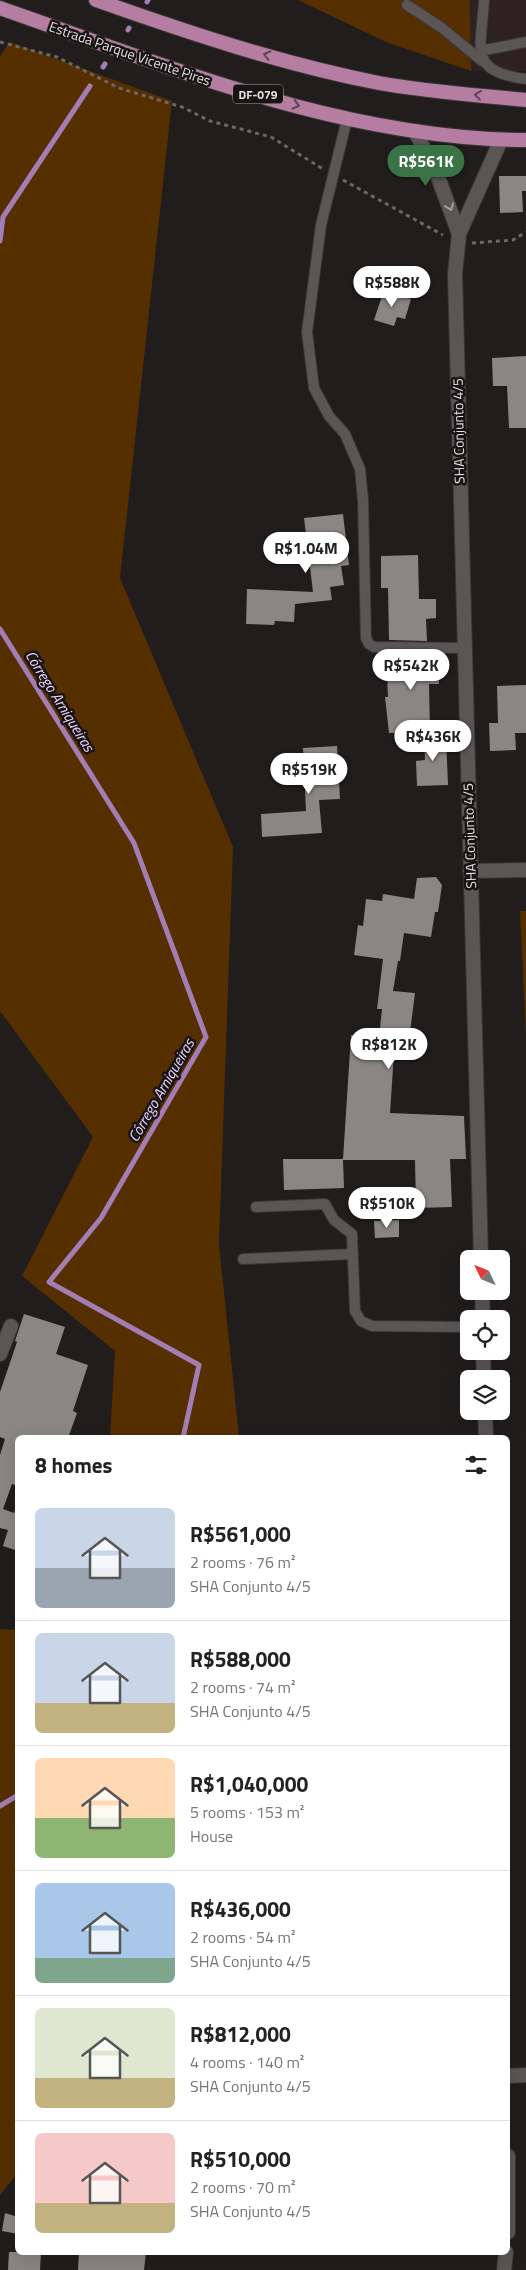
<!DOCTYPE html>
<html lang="en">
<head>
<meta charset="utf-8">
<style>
	body { margin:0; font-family:"Titillium Web",sans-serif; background:#f2f2f2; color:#222; height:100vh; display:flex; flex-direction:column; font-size:19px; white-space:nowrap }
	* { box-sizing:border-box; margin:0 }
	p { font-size:16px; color:#767676 }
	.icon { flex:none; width:28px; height:28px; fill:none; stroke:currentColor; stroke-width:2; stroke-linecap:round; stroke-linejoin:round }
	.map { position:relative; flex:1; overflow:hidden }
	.details { position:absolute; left:15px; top:1435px; width:495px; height:820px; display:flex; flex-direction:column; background:#fff; border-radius:8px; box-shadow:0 5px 20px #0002 }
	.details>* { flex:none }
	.needle { width:32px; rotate:313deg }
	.controls { position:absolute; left:460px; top:1250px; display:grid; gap:10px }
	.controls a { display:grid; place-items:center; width:50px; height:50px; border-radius:8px; background:#fff; box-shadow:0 5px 20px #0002; font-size:25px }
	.price { position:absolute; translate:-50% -42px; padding:0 11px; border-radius:18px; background:#fff; color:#222; font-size:16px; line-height:32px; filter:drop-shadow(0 1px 2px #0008) }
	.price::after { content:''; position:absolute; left:50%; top:30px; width:15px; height:11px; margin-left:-8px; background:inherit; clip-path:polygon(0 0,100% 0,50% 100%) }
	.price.active { background:#397346; color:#fff }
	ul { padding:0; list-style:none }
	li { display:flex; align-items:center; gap:15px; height:125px; padding:0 20px }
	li+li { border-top:1px solid #e0e0e0 }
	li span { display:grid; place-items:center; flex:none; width:140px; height:100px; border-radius:8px; color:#555 }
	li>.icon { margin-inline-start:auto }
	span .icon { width:60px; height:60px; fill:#fffc; stroke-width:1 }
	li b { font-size:21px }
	h2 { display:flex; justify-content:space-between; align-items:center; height:60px; padding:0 20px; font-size:21px }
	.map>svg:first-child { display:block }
</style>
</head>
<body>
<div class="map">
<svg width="526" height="2270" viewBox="0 0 526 2270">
	<rect width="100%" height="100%" fill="#211d1d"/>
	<path fill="#2d2123" d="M470,0H526V71H471Z"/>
	<path fill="#552f00" d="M298,0H470L471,71L386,42Z
		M10,42L172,101L120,578L233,847L219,1244L239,1437H110L115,1351L22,1276L93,1137L0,1011V56Z
		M520,911H526V1036Z
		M0,1629L18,1630V2173L0,2195Z"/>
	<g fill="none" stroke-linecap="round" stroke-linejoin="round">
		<path stroke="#a27eb4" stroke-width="5" d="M147,2L148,0
			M128,30L129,28
			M103,67L105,64
			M0,241L3,217L90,86
			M0,629L134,843L206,1037L101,1218L49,1282L199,1365L183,1438
			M0,1806L18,1795"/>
	</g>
	<path fill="#8b8583" d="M499,176H526V191H522L523,212L500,213Z
		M384,290L411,299L405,319L397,317L394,326L374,320Z
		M526,356V428H509L507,386H493L492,358Z
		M343,514L349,565L341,566L344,585L330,587L332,600L295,604L294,622L275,621L274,625L246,624L247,589L313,592L304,518Z
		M418,555L419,599H436V618L426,619L427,641L389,640L388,588H381V556Z
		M389,654L441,655V675H439V684H429L430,732L389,733L385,697H388L386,657L389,656Z
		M526,685V733H515L516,750L490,751L489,723H498L497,686Z
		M424,735H446L448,785L417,786L416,761L425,760Z
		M337,746L340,799L319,800L322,833L262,837L261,814L306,811L303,748Z
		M436,877L442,885L438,912H435L431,937L404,933L400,961H398L393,991L415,993L409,1040L395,1038L390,1113L464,1116L466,1159H450L452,1207L416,1208L415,1160H343L344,1188L284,1190L283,1159H343L351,1035L379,1038L382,1009H377L383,959L354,955L358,925L363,926L366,899L382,901L383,894L414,899L417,878Z
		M399,1220V1237L375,1238L374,1221Z
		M24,1314L65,1327L56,1354L88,1365L73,1411L77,1413L68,1438H18V1486L12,1484L3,1509L14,1513L15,1510H18V1551L3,1546L8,1530L0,1528V1455L5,1439L0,1437V1392L17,1342L15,1341Z
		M5,2213L18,2217V2234L2,2231Z
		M9,2252H41L40,2270H8Z
		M79,2252H146L144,2270H78Z"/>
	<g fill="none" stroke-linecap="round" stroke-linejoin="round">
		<defs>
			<path id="service" d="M484,0C482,47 466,72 526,79
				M407,5L442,28L482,61
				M480,51L526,42
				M347,119L321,225L307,332L314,388L329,416L345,434L360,469L363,500L366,638L369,644L374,647L464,648
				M256,1207L325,1204L334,1220L352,1234L355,1311L361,1321L372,1326L469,1327
				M243,1259L353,1254"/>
			<path id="minor" d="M470,871L526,870
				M0,1354L11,1326
				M508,2076L526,2075"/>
			<path id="tertiary" d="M415,131L438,177L459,234
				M481,1259L455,274L459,234L501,140
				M482,1291L483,1319
				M483,1351L484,1379
				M485,1411L486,1438
				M508,2156V2232
				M504,2270L506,2252"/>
			<path id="primary" d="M96,0C189,33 282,64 379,83C428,92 477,95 526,100
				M0,8C170,67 344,139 526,140"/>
		</defs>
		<use href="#service" stroke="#3b3738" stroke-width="12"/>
		<use href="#minor" stroke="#3b3738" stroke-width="16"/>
		<use href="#tertiary" stroke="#3b3738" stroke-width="16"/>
		<use href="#primary" stroke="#3b3738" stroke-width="16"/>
		<path stroke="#6b6768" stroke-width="3" stroke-dasharray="4 4" stroke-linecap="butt" d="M0,42L57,57L119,88L182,107L210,121L271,137L323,169
			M343,180L443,235
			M472,243L513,240L526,232"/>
		<use href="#service" stroke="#5b5556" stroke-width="10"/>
		<use href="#minor" stroke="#5b5556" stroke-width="14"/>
		<use href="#tertiary" stroke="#5b5556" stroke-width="14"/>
		<use href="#primary" stroke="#b67da2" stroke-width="14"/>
	</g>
	<defs><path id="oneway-chevron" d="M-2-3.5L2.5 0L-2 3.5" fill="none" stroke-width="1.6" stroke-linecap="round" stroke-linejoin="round" transform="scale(1.25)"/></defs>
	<g stroke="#5f4354">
		<use href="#oneway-chevron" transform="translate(267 55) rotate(-166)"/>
		<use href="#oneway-chevron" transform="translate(478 95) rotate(-174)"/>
		<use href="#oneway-chevron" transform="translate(296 105) rotate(15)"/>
	</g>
	<use stroke="#a09b9c" href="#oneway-chevron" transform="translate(450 207) rotate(70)"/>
	<g text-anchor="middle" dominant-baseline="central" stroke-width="5" stroke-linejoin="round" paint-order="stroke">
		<rect fill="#181414" stroke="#a8a4a4" stroke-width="1" x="233" y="84.5" width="50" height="19" rx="4"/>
		<g font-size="12" font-weight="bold" fill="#e5e1e2">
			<text x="258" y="94">DF-079</text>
		</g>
		<g font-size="14" fill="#e5e1e2" stroke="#181414">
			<text transform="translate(130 53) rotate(19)">Estrada Parque Vicente Pires</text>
			<text transform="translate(458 431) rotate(-91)">SHA Conjunto 4/5</text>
			<text transform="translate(469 836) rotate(-92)">SHA Conjunto 4/5</text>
		</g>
		<g font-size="15" font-style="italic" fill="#efd4ff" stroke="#181414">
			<text transform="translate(60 701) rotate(58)">Córrego Arniqueiras</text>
			<text transform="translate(161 1090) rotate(-60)">Córrego Arniqueiras</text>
		</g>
	</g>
</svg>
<div class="controls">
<a><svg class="needle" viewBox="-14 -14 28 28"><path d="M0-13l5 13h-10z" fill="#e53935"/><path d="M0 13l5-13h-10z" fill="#767676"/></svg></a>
<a><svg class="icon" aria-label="locate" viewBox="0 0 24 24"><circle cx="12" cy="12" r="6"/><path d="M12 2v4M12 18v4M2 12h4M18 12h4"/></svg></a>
<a><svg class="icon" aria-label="layers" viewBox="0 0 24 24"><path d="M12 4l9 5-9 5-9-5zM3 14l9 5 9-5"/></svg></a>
</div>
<b class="price active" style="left:426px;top:187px">R$561K</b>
<b class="price" style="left:392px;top:308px">R$588K</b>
<b class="price" style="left:306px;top:574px">R$1.04M</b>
<b class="price" style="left:411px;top:691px">R$542K</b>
<b class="price" style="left:433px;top:762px">R$436K</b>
<b class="price" style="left:309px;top:795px">R$519K</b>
<b class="price" style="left:389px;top:1070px">R$812K</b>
<b class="price" style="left:387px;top:1229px">R$510K</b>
<section class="details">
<h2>8 homes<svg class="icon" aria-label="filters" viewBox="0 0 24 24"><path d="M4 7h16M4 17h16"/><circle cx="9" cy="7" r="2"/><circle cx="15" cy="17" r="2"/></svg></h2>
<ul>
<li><span style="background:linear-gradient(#c9d6e8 60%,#9aa5b1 0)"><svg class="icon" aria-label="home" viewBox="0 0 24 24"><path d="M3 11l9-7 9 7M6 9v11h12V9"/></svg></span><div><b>R$561,000</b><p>2 rooms · 76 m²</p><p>SHA Conjunto 4/5</p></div></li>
<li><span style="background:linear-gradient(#c9d6e8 70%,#c2b280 0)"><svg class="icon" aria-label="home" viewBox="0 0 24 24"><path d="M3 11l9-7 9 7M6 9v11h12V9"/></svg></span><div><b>R$588,000</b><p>2 rooms · 74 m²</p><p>SHA Conjunto 4/5</p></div></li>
<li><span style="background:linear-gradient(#ffd9b3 60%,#8fb573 0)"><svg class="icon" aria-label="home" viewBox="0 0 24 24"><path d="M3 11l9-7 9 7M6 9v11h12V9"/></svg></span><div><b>R$1,040,000</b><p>5 rooms · 153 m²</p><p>House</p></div></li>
<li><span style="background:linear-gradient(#a9c7e8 75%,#7fa58c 0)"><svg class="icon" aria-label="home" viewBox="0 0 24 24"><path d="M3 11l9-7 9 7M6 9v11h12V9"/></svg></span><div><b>R$436,000</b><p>2 rooms · 54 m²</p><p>SHA Conjunto 4/5</p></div></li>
<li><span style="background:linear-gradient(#dfe7d0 70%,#c2b280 0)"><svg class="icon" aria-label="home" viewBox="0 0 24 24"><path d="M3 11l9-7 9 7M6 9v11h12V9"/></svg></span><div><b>R$812,000</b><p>4 rooms · 140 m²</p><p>SHA Conjunto 4/5</p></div></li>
<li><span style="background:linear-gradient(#f6c9c9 70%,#c2b280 0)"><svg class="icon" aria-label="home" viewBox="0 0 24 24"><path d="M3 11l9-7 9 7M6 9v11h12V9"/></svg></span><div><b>R$510,000</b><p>2 rooms · 70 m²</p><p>SHA Conjunto 4/5</p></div></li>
</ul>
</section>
</div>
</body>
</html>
